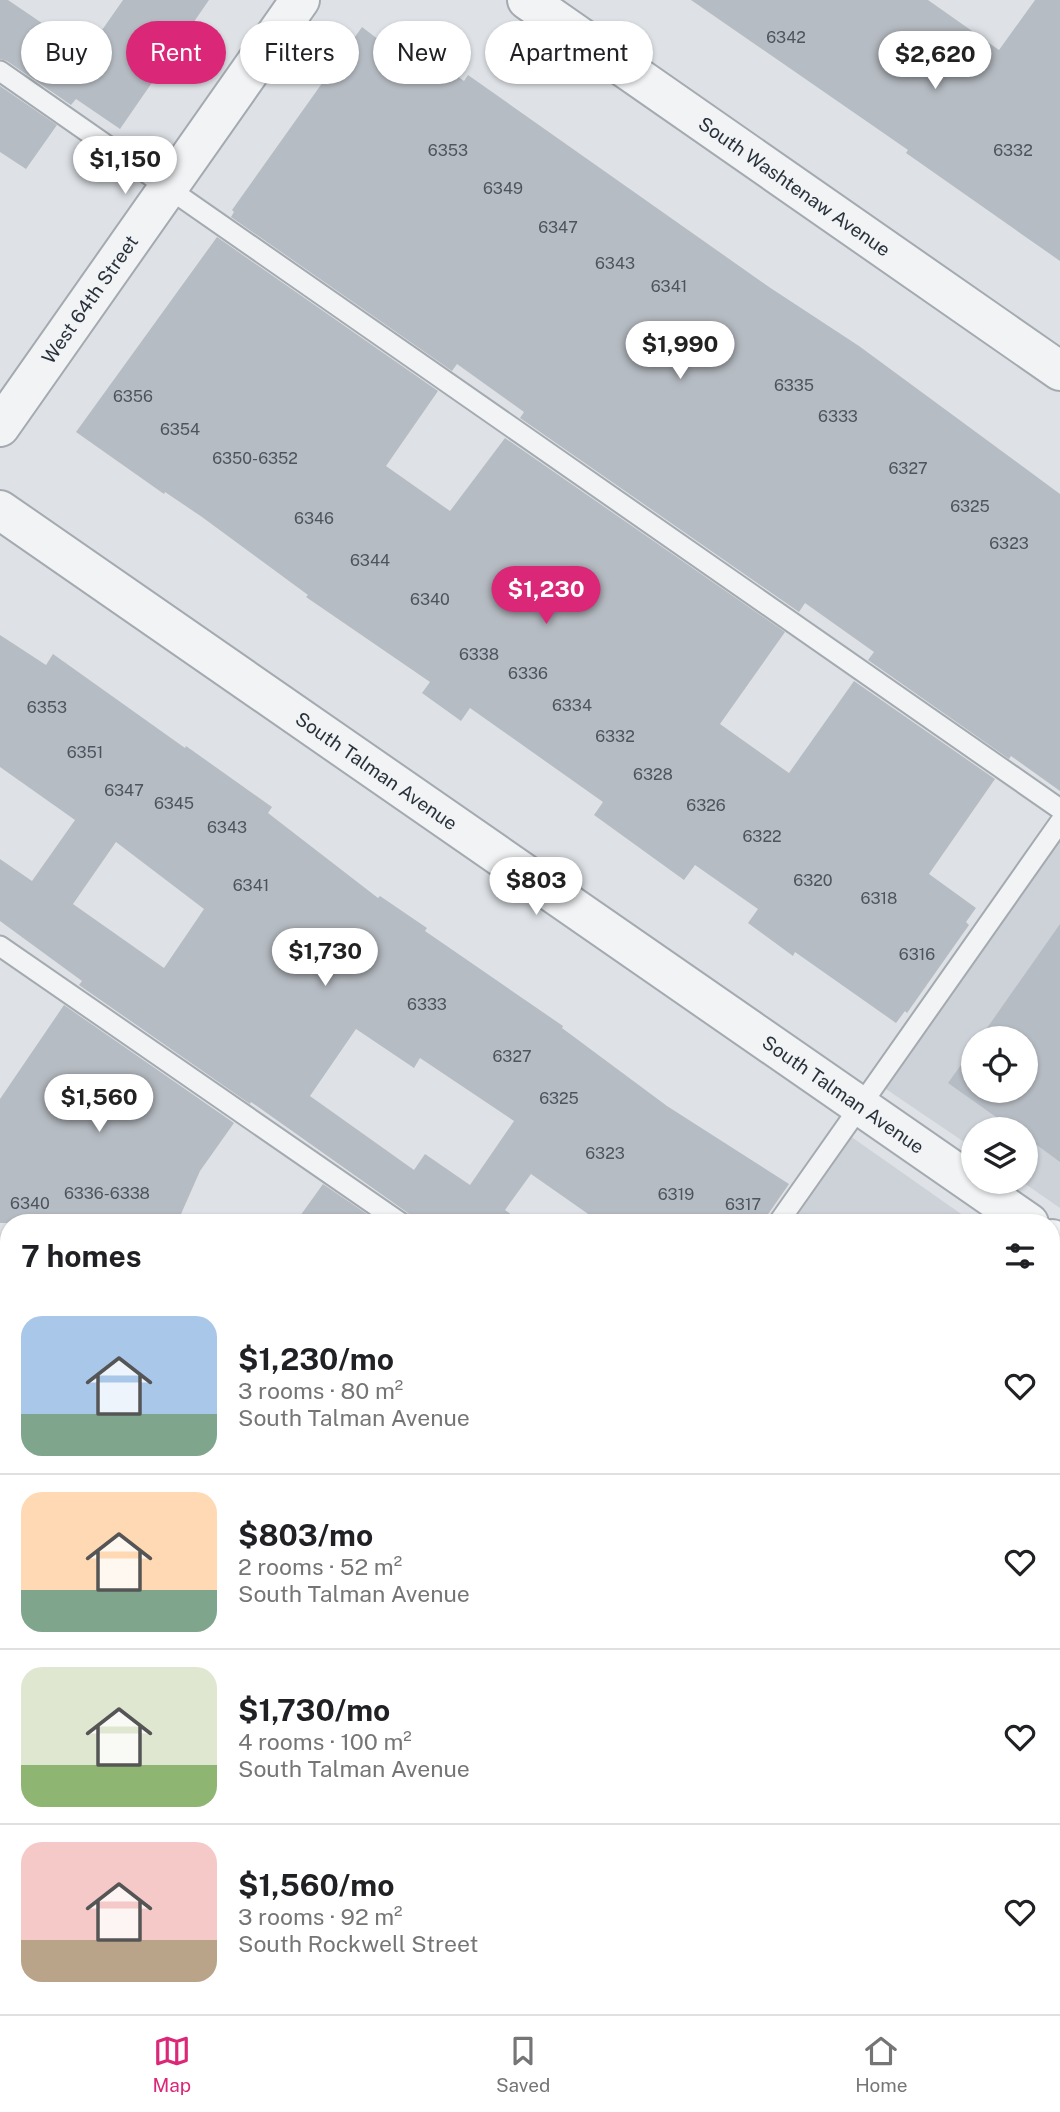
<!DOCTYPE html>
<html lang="en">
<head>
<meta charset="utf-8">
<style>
	body { margin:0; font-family:"Public Sans",sans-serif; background:#f2f2f2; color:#202124; height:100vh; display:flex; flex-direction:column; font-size:26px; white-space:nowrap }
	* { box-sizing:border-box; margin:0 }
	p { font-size:23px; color:#757577 }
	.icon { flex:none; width:38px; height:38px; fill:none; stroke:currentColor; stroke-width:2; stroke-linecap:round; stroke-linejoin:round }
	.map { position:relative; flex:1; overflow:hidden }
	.sheet { position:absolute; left:0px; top:1214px; width:1060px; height:800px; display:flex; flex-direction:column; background:#fff; border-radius:28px 28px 0 0; box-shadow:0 2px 5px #0004 }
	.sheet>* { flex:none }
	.top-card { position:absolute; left:21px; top:21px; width:700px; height:63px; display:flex; gap:14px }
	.tools { position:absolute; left:961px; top:1026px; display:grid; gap:14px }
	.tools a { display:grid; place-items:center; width:77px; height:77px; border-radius:50%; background:#fff; box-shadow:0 2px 5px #0004; font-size:35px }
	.price { position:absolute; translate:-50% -60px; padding:0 16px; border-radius:24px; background:#fff; color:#222; font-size:23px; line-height:46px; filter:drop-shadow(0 2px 4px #0008) }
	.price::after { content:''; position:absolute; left:50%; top:42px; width:21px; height:16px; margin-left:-10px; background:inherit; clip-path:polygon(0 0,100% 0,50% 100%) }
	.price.active { background:#db2777; color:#fff }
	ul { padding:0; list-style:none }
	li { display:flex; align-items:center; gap:21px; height:175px; padding:0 21px }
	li+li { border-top:2px solid #e0e0e0 }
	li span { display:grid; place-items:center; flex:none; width:196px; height:140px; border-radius:21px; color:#555 }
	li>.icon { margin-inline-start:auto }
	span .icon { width:84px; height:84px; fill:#fffc; stroke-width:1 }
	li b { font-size:30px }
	h2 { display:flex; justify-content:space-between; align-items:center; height:84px; padding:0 21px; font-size:30px }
	.pill { padding:0 24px; border-radius:32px; background:#fff; box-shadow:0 2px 5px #0004; font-size:24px; line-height:63px }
	.pill.active { background:#db2777; color:#fff }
	.menu { display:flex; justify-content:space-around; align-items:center; height:98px; border-top:2px solid #e0e0e0; background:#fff; font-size:19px; color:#757577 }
	.menu a { display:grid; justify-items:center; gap:4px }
	.menu .active { color:#db2777 }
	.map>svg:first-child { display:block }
</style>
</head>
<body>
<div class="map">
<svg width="1060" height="2014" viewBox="0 0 1060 2014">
	<rect width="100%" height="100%" fill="#dee2e6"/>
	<path fill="#cdd2d8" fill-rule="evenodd" d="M1060,822V1208L1021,1181H1026V1129H973V1148L877,1083ZM973,1038H1026V1090H973Z
		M843,1131L974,1223H778Z
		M1052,1278L1060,1283V1417L1052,1428Z
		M263,2006H644L638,2014H257Z
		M791,2006H832L845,2014H785Z"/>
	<path fill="#b6bcc3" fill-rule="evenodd" d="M0,0H8L86,53L123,0H209L120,129L76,99L71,105L7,61L0,59Z
		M691,0H928L999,50L1035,0H1060V261L906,153L908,150Z
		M362,27L379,40L409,32L419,66L437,61L464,81L468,75L769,287L859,346L1060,494V791L1011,756L1009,759L868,660L874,652L805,603L799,612L520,418L524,412L457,364L452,371L231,217L234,212L232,210Z
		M0,86L57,125L26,169L0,152Z
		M217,237L438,391L386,466L450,511L505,438L785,632L720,724L789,773L854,681L995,779L929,874L976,908L966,922L969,925L907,1013L905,1011L896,1023L795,952L793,956L748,923L758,909L695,865L684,880L594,815L603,802L470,708L461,721L422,693L430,682L306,597L308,595L202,517L165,492L164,494L76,432Z
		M0,635L46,665L53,654L185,748L186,746L272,807L268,813L378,898L380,896L427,928L425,931L563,1026L562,1028L667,1106L789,1184L762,1223H601L531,1174L505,1210L523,1223H413L408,1213L251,1102L250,1104L79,985L82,981L0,921V859L32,881L75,820L0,767ZM116,842L204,909L164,968L73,904ZM356,1029L414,1068L420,1058L514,1121L470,1185L425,1154L414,1170L310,1096Z
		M1060,924V1162L1026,1137V1129H1013L948,1083L973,1048V1090H1026V1038H980Z
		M64,1005L234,1123L200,1171L181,1214L174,1223H0V1099Z
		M323,1184L380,1223H295Z"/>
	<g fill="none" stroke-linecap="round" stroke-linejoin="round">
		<defs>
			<path id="lane" d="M0,71L1060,809
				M0,946L401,1223
				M778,1223L1060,822
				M0,1826L9,1832
				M257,2014L263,2006"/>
			<g id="street">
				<path id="s1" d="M527,0L1060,371"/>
				<path id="s2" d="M0,427L300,0"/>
				<path id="s3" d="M0,510L1029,1223"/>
				<path d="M1052,1239L1060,1245"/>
				<path d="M0,1380L9,1386"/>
				<path d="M897,2006L909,2014"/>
			</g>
		</defs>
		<use href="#lane" stroke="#a4aab0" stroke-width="23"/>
		<use href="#street" stroke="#a4aab0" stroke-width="42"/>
		<use href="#lane" stroke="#f1f3f5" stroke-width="19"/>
		<use href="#street" stroke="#f1f3f5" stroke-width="38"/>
		<path stroke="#fff" stroke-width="38" d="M1052,1518L1060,1506
			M706,2014L712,2006"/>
	</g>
	<g text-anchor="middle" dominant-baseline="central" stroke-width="6" stroke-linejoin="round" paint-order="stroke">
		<g font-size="16" fill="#4c545e">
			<text x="786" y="37">6342</text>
			<text x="448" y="150">6353</text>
			<text x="1013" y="150">6332</text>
			<text x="503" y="188">6349</text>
			<text x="558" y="227">6347</text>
			<text x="615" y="263">6343</text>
			<text x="669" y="286">6341</text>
			<text x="794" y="385">6335</text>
			<text x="133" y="396">6356</text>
			<text x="838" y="416">6333</text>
			<text x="180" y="429">6354</text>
			<text x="255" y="458">6350-6352</text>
			<text x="908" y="468">6327</text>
			<text x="970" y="506">6325</text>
			<text x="314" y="518">6346</text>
			<text x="1009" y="543">6323</text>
			<text x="370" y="560">6344</text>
			<text x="430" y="599">6340</text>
			<text x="479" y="654">6338</text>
			<text x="528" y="673">6336</text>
			<text x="572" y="705">6334</text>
			<text x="47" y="707">6353</text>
			<text x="615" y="736">6332</text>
			<text x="85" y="752">6351</text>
			<text x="653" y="774">6328</text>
			<text x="124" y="790">6347</text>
			<text x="174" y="803">6345</text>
			<text x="706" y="805">6326</text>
			<text x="227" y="827">6343</text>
			<text x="762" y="836">6322</text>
			<text x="813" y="880">6320</text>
			<text x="251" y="885">6341</text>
			<text x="879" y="898">6318</text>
			<text x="917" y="954">6316</text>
			<text x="427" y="1004">6333</text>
			<text x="512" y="1056">6327</text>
			<text x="559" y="1098">6325</text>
			<text x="605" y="1153">6323</text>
			<text x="107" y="1193">6336-6338</text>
			<text x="676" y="1194">6319</text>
			<text x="30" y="1203">6340</text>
			<text x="743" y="1204">6317</text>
		</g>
		<g font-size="19" fill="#29323c" stroke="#eef1f4">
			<text stroke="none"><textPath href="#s1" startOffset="326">South Washtenaw Avenue</textPath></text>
			<text stroke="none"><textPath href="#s2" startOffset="156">West 64th Street</textPath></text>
			<text stroke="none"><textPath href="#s3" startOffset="458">South Talman Avenue</textPath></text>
			<text stroke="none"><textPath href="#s3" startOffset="1026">South Talman Avenue</textPath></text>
		</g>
	</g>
</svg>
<div class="tools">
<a><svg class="icon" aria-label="locate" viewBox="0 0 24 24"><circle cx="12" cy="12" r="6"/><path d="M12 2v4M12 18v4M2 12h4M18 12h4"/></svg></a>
<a><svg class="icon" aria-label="layers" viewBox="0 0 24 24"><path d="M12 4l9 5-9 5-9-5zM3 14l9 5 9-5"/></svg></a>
</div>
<b class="price" style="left:935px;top:91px">$2,620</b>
<b class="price" style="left:125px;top:196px">$1,150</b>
<b class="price" style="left:680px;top:381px">$1,990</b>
<b class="price active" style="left:546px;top:626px">$1,230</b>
<b class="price" style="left:536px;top:917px">$803</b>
<b class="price" style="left:325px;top:988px">$1,730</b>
<b class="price" style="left:99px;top:1134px">$1,560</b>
<div class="top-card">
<a class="pill">Buy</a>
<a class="pill active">Rent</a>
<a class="pill">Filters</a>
<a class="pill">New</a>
<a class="pill">Apartment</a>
</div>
<section class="sheet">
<h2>7 homes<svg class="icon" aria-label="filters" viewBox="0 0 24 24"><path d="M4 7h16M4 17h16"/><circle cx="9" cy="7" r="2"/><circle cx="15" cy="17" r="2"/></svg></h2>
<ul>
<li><span style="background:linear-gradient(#a9c7e8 70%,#7fa58c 0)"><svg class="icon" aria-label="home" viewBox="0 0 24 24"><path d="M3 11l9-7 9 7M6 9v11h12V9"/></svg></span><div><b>$1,230/mo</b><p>3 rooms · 80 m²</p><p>South Talman Avenue</p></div><svg class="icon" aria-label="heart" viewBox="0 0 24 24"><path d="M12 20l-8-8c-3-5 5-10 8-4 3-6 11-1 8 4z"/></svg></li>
<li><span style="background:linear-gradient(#ffd9b3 70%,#7fa58c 0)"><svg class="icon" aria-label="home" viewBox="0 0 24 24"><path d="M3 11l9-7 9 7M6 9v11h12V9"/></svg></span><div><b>$803/mo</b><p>2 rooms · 52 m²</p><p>South Talman Avenue</p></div><svg class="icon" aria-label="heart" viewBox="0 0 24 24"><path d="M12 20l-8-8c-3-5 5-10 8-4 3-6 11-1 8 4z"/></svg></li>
<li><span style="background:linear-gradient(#dfe7d0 70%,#8fb573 0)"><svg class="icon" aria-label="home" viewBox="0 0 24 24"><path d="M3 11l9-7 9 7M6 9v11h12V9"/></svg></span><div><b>$1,730/mo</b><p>4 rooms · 100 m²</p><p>South Talman Avenue</p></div><svg class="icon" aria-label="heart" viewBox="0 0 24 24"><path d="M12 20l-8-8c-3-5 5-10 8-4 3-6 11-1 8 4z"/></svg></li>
<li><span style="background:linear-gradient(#f6c9c9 70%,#b9a48a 0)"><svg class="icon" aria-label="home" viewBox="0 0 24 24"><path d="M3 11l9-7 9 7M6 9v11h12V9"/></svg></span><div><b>$1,560/mo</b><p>3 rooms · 92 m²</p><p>South Rockwell Street</p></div><svg class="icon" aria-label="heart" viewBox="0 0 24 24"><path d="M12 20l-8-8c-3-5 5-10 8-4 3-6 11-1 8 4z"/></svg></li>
</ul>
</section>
</div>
<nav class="menu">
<a class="active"><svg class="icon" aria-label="map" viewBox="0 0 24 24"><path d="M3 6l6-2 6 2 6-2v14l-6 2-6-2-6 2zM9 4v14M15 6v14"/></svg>Map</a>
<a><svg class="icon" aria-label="saved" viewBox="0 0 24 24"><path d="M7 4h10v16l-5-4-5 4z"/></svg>Saved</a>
<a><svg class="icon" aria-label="home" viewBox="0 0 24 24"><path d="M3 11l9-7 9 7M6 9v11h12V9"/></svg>Home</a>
</nav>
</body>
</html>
